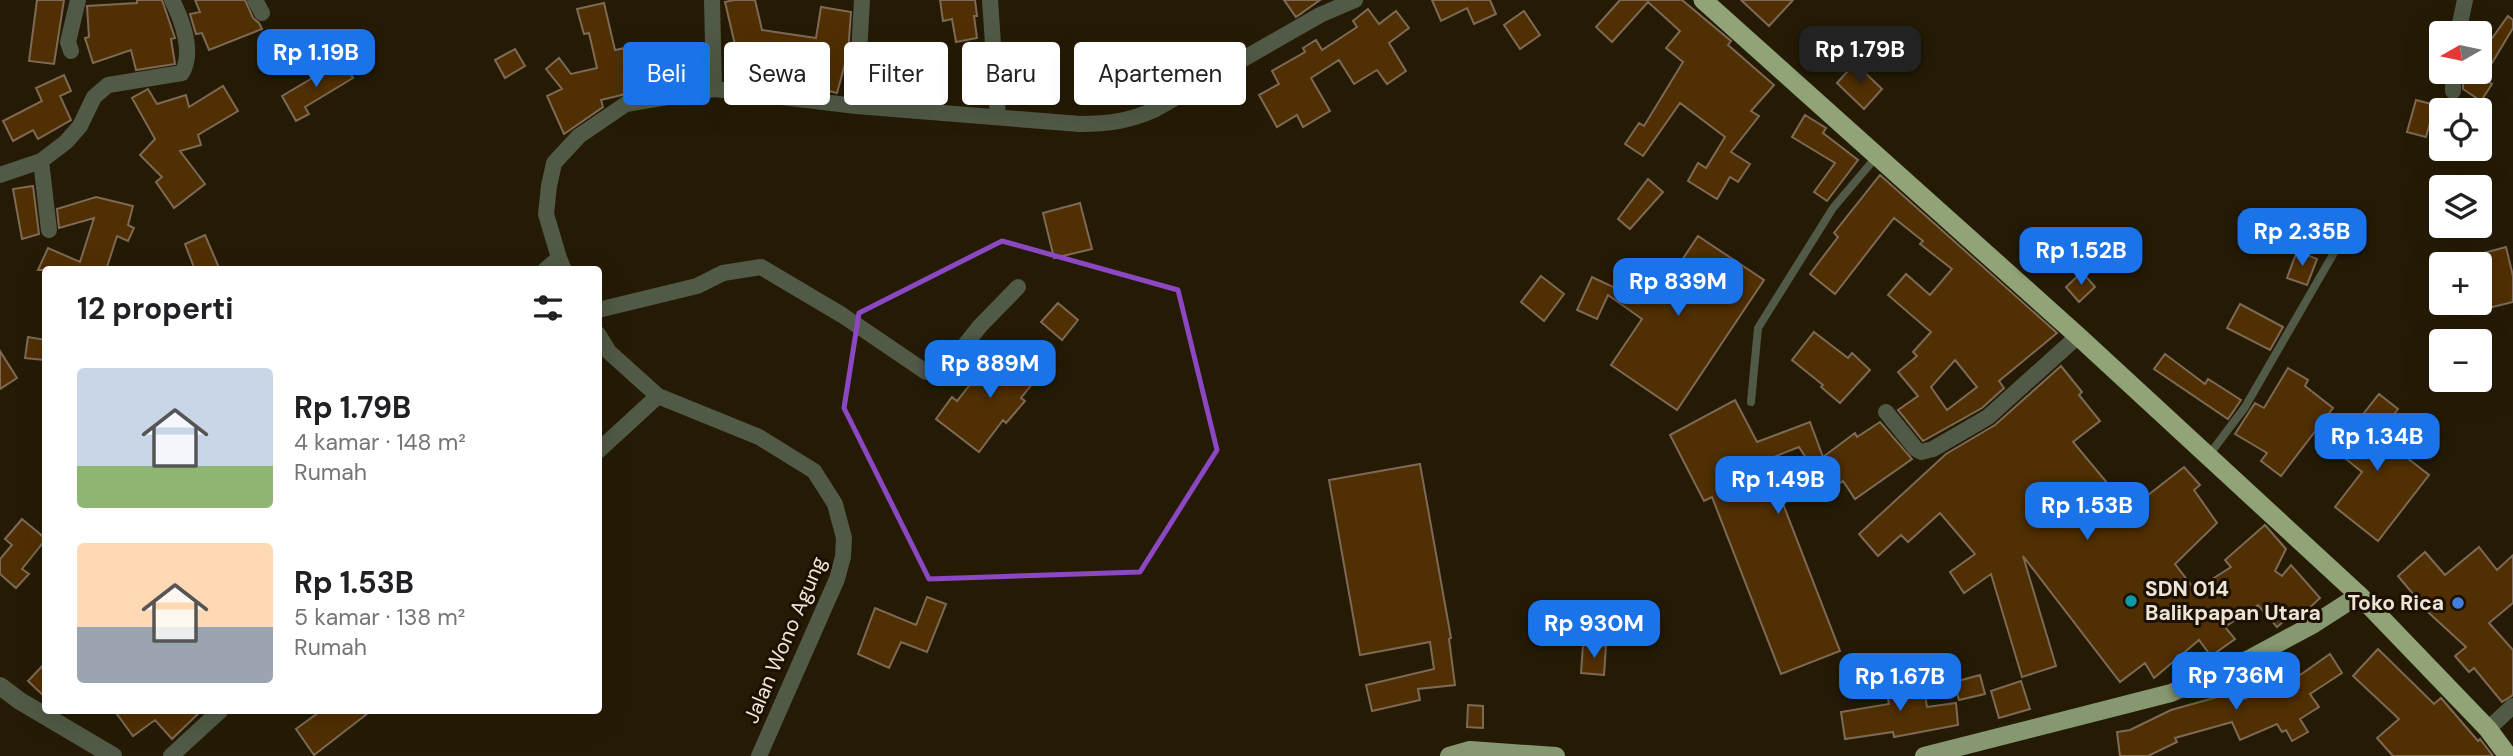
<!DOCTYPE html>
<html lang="id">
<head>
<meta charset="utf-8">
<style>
	body { margin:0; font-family:"DM Sans",sans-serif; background:#f6f6f6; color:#202124; height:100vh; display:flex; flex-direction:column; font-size:26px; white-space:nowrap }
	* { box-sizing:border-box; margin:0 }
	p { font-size:23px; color:#757577 }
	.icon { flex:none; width:38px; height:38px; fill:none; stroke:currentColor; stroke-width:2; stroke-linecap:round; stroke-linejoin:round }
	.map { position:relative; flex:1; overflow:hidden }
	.details { position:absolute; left:42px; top:266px; width:560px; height:448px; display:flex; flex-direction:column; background:#fff; border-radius:7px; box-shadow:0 7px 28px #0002 }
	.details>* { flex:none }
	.top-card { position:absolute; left:623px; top:42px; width:665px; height:63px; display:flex; gap:14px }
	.needle { width:46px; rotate:261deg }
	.buttons { position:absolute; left:2429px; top:21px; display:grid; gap:14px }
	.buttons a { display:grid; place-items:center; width:63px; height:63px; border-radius:7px; background:#fff; box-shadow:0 7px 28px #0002; font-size:35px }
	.price { position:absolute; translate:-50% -60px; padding:0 16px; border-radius:14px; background:#1a73e8; color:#fff; font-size:23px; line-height:46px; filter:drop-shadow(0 2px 4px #0008) }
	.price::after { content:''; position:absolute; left:50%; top:42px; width:21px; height:16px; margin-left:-10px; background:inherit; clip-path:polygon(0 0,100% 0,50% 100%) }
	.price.active { background:#222; color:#fff }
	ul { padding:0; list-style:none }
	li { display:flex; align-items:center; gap:21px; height:175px; padding:0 35px }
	li span { display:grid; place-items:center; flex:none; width:196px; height:140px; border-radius:7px; color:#555 }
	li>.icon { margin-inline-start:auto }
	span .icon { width:84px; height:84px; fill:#fffc; stroke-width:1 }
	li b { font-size:30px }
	h2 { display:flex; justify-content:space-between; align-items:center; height:84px; padding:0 35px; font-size:30px }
	.pill { padding:0 24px; border-radius:7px; background:#fff; box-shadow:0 7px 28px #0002; font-size:24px; line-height:63px }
	.pill.active { background:#1a73e8; color:#fff }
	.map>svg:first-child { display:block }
</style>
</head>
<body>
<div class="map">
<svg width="2513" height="756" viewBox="0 0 2513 756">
	<rect width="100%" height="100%" fill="#251b05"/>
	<path fill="#502f02" stroke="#7d6955" stroke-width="2" fill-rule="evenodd" d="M37,0H64L54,64L29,61Z
		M137,0H162L175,38L171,39L175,64L136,70L131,50L93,63L85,38L89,37L87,6L137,3Z
		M195,0H245L253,18L259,23L262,29L209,50L202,33L196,34L190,14L200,12Z
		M734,0H755L762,30L816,38L821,7L851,12L848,53L837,93L812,87L815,76L754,67V79L732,80L731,49H736L725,2Z
		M940,0H975L977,16H974L977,38L956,42L952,19L943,21Z
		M1284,0H1320L1296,17Z
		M1432,0H1490L1496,14L1474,24L1467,8L1441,21Z
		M1620,0H1682L1731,41L1728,45L1774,85L1751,111L1759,116L1731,152L1750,164L1738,182L1730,177L1717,199L1688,181L1698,163L1706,168L1725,137L1680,103L1643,156L1625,144L1639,123L1644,126L1683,62L1666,48L1680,31L1648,2L1612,42L1596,27Z
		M1741,0H1793L1769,26Z
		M604,3L615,50L630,47L638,91L601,100L603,107L564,134L547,96L562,89L546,69L559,58L571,74L597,68L589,33L584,34L577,9Z
		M1368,9L1379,24L1396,11L1409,28L1389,43L1406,71L1387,84L1377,70L1354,84L1339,60L1311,78L1330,111L1303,127L1297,115L1277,127L1259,95L1279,84L1272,71L1305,52L1303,48L1316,40L1322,50L1357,27L1353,21Z
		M1524,11L1540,35L1520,49L1504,25Z
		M2508,16L2513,20V28L2483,78L2492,84L2481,101L2463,89V75L2465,72H2480V55Z
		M515,49L525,66L505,78L495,60Z
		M887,56L890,97L868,96L869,57Z
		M343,60L353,78L305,107L309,114L296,121L282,96Z
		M1855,63L1882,89L1864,109L1837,83Z
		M64,75L71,91L60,96L71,120L38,139L33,130L13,141L3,121L42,101L36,88Z
		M223,86L238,111L198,135L201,145L180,151L205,184L174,208L156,182L162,177L140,155L155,139L132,98L148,89L157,104L186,95L189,107Z
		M2416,100L2435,105L2426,137L2407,132Z
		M1805,115L1826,128L1823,133L1858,160L1827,201L1814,192L1835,163L1792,137Z
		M1880,175L2057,333L1999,381L2004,388L1982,408L1923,441L1898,410L1918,396L1898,372L1917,356L1913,352L1931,332L1888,295L1906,274L1930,295L1952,269L1920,244L1923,241L1894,218L1835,294L1810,274L1838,237L1834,233ZM1955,360L1977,387L1947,410L1931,387Z
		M1648,179L1663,192L1630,229L1618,219Z
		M33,186L39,234L22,239L13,189Z
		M96,197L133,206L128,225L134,228L128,241L117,236L106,270H38L48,248L80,262L94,218L59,228L57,209Z
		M1080,203L1092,249L1054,258L1043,213Z
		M205,235L220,270H195L185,244Z
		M1698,236L1764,280L1677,410L1611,365L1642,319L1608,295L1597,319L1577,310L1592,277L1628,294L1652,261L1672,275Z
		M2506,247L2513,276V302L2480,310V254Z
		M2297,251L2317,259L2307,285L2287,278Z
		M2082,272L2095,287L2079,302L2066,287Z
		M1541,276L1564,294L1544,321L1521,302Z
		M1058,303L1078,320L1062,340L1041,322Z
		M2240,304L2283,327L2270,350L2227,328Z
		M1814,332L1848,358L1852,353L1870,370L1840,403L1821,387L1823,385L1792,360Z
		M28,337L46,340L44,360L25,358Z
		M1009,347L1041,373L1021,398L1025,401L1006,423L1003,420L979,452L936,419L952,397L957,401L984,367L990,372Z
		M0,351L17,378L0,389Z
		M2165,354L2205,384L2208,379L2241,400L2228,419L2154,369Z
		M2061,366L2082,392L2079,395L2100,421L2073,442L2123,502L2142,487L2148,495L2184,467L2200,485L2194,490L2217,523L2175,564L2195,590L2231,567L2225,560L2265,525L2286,549L2275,571L2282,576L2291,565L2320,598L2303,614L2298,609L2277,627L2258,605L2225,627L2235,639L2211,656L2199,640L2154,678L2145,663L2120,682L2023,556L2056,666L2022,677L1991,574L1964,593L1950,572L1975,554L1940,513L1908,542L1901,535L1878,556L1859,534L1946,454L1995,425Z
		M2288,368L2308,380L2305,386L2333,408L2281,476L2261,461L2267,453L2235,434L2255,403L2264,408Z
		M2379,394L2398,409L2378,435L2429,475L2378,541L2335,507L2362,472L2335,450Z
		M1735,400L1757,442L1810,422L1823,457L1855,433L1857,437L1880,422L1912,459L1855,499L1843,481L1834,487L1837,495L1832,498L1799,447L1766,460L1840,651L1781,674L1712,497L1704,501L1670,435Z
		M1420,464L1451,638L1449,639L1455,685L1418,689L1420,700L1372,711L1366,685L1434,669L1430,642L1360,655L1329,480Z
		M22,519L46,539L22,569L29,574L16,588L0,574V559L12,545L5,539Z
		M2479,547L2497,570L2513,555V603L2489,623L2513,650V695L2502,702L2474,668L2469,672L2455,656L2466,647L2429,613L2398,576L2425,552L2445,575Z
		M927,597L946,604L927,652L901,642L889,668L858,654L875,608L916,625Z
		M1583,645L1606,646L1604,675L1581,673Z
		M2378,649L2434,704L2441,698L2478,741L2480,739L2493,756H2393L2377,738L2399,719L2353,676Z
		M2330,654L2342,673L2310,694L2319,707L2300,719L2308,732L2292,741L2286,730L2282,732L2277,724L2240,740L2232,722L2175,738L2177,742L2148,756H2120L2117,732L2130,730L2171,710L2221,696L2220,693L2239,685L2245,699L2295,668L2300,675Z
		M46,662V698L28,681Z
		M1980,675L1985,694L1959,700L1954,682Z
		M1922,676L1927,707L1956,703L1958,725L1894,737L1893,732L1845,739L1841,712L1889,704L1885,682Z
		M2021,681L2030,709L1999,718L1991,691Z
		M1468,705L1483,706V728L1467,727Z
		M114,710H202L172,739L155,720L133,736Z
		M322,710H372L314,755L296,729Z"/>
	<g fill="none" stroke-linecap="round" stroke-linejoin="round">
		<path stroke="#515a46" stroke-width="8" d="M1751,402L1758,328L1833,208L1877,156
			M2209,455L2245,407L2335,251"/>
		<path stroke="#515a46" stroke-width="16" d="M255,0L262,13
			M712,0L714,89
			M990,0L998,117
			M2458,33L2465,0
			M71,51L68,42L78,0
			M2453,72V91
			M856,106L862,0
			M41,161L49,230
			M0,175L41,161L66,142L80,126L94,97L108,85L182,73C194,52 182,20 172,0
			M545,270L559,258
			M564,270L559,258L546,214L549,186L554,163L579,136L626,104L714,89L856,106L1080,124C1108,124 1129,121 1154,110L1320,15L1355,0
			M598,310L697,286L723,273L761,267L842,315L926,372L944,371L980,326L1018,287
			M598,334L609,352L658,396L759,437L814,471L835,504L844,538L843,557L837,579L759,756
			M1886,412L1916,449L1921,452L1933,449L1988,417L2078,336
			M598,451L658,396
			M2488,729L2513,706
			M171,756L221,710"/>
		<path stroke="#515a46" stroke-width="18" d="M0,686L20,701L113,756"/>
		<path stroke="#86986f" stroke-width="18" d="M1449,756L1470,750L1556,756
			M1924,756L2171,693L2251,658L2314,624L2359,595"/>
		<path stroke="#90a477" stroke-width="19" d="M1703,0L2078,336L2361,597L2488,729L2508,756"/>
	</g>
	<path fill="none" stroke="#8c48c3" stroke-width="5" stroke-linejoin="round" d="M1002,241L1178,290L1217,450L1140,572L929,579L844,408L859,313Z"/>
	<circle fill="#0f9aa8" stroke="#1c1100" stroke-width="2.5" cx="2131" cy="601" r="7"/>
	<circle fill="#3f7fe0" stroke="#1c1100" stroke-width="2.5" cx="2458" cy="603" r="7"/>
	<g text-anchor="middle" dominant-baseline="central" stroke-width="6" stroke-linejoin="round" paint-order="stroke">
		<g font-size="21" font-weight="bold" fill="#ece5d8" stroke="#1c1100" text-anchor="start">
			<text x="2145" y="589">SDN 014<tspan x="2145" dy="24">Balikpapan Utara</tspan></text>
			<text x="2444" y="603" text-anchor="end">Toko Rica</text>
		</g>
		<g font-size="21" fill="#ece5d8" stroke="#1c1100">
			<text transform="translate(785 640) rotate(-67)">Jalan Wono Agung</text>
		</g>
	</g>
</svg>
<div class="buttons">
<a><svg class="needle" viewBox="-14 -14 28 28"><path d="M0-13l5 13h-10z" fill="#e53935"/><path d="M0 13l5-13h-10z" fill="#757577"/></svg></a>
<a><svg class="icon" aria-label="locate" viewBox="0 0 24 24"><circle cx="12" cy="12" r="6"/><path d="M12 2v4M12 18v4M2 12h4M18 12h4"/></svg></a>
<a><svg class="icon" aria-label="layers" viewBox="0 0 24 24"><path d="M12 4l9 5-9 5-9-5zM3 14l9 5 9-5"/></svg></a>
<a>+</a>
<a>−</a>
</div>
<b class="price active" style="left:1860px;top:86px">Rp 1.79B</b>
<b class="price" style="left:316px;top:89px">Rp 1.19B</b>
<b class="price" style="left:2302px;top:268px">Rp 2.35B</b>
<b class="price" style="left:2081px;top:287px">Rp 1.52B</b>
<b class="price" style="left:1678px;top:318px">Rp 839M</b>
<b class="price" style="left:990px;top:400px">Rp 889M</b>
<b class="price" style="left:2377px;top:473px">Rp 1.34B</b>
<b class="price" style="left:1778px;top:516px">Rp 1.49B</b>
<b class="price" style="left:2087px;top:542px">Rp 1.53B</b>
<b class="price" style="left:1594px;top:660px">Rp 930M</b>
<b class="price" style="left:2236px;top:712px">Rp 736M</b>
<b class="price" style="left:1900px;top:713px">Rp 1.67B</b>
<div class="top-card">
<a class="pill active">Beli</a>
<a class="pill">Sewa</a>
<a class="pill">Filter</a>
<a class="pill">Baru</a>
<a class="pill">Apartemen</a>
</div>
<section class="details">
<h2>12 properti<svg class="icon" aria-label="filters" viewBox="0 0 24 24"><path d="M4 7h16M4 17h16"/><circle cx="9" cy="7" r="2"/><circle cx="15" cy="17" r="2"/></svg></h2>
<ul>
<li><span style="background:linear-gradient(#c9d6e8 70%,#8fb573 0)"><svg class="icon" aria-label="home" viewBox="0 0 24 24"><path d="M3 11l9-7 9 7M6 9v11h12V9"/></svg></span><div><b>Rp 1.79B</b><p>4 kamar · 148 m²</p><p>Rumah</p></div></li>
<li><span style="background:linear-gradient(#ffd9b3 60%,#9aa5b1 0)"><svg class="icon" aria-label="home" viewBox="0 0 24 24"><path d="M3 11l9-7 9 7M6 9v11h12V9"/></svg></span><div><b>Rp 1.53B</b><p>5 kamar · 138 m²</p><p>Rumah</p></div></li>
</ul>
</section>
</div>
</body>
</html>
